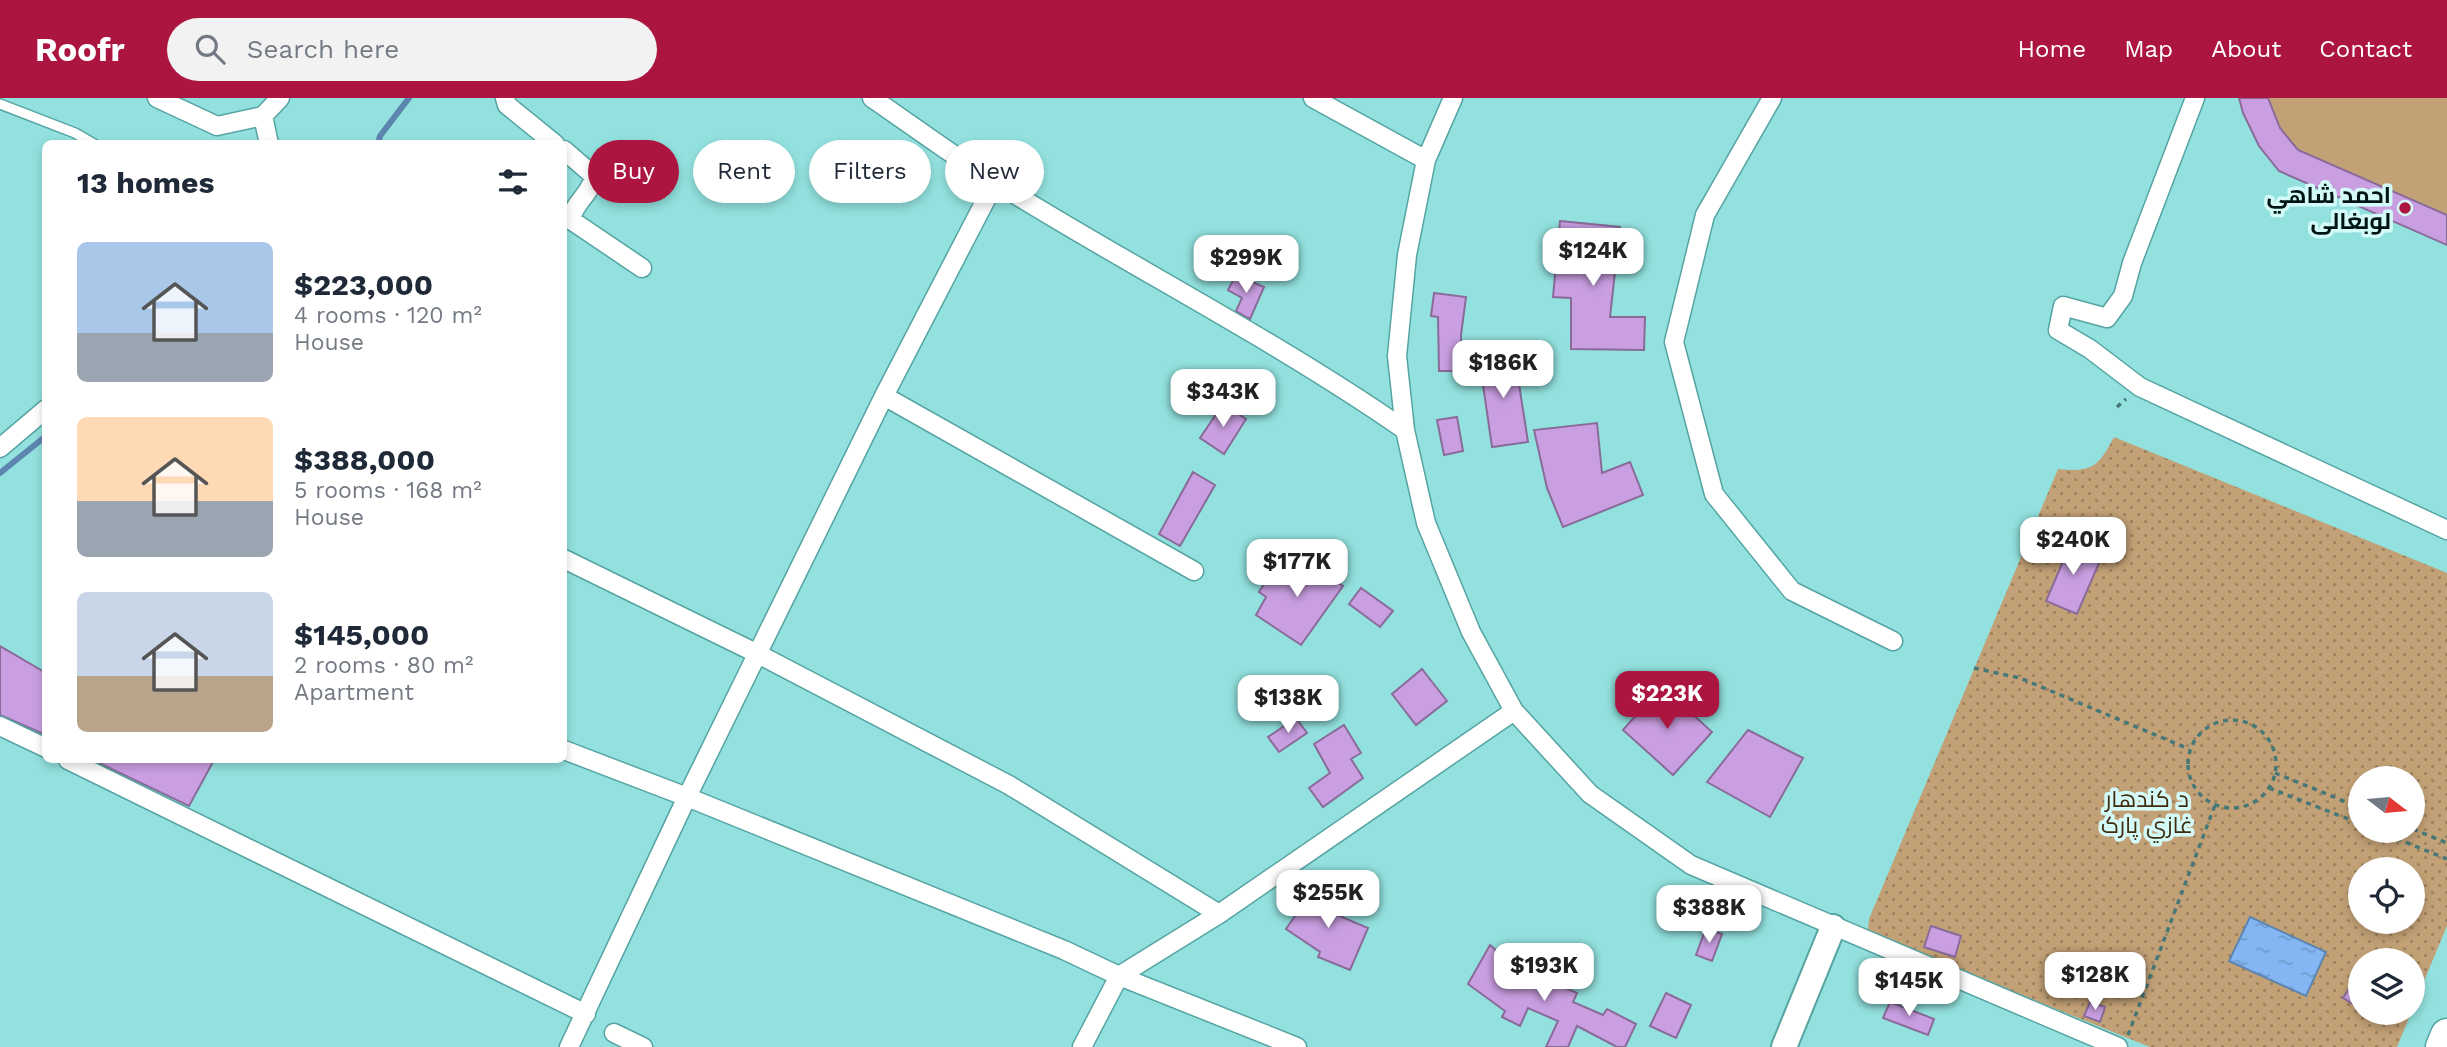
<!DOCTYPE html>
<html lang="en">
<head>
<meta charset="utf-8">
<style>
	body { margin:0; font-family:"Work Sans",Cairo,sans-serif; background:#f2f2f3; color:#1f2937; height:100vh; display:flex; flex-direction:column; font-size:26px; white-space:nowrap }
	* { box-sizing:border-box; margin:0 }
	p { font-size:23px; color:#747a83 }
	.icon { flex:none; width:38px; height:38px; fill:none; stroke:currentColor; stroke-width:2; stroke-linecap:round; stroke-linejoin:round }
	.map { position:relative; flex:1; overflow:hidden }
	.side { position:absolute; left:42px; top:42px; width:525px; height:623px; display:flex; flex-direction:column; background:#fff; border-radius:10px; box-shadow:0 4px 10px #0003 }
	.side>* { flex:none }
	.banner { position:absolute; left:588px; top:42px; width:665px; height:63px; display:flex; gap:14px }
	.needle { width:46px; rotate:106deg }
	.tools { position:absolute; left:2348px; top:668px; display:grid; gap:14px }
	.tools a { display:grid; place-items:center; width:77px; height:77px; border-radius:50%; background:#fff; box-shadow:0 4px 10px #0003; font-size:35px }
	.price { position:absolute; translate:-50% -60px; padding:0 16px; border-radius:14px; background:#fff; color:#222; font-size:23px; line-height:46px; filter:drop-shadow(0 2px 4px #0008) }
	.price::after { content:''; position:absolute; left:50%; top:42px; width:21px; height:16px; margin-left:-10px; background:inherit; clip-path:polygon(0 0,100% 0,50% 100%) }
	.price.current { background:#ab1540; color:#fff }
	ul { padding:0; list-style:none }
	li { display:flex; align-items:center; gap:21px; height:175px; padding:0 35px }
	li span { display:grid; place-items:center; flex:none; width:196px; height:140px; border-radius:10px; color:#555 }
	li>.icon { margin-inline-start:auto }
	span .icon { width:84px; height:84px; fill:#fffc; stroke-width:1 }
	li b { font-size:30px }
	h2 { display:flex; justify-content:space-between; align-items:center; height:84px; padding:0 35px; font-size:30px }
	.pill { padding:0 24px; border-radius:32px; background:#fff; box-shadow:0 4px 10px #0003; font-size:24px; line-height:63px }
	.pill.current { background:#ab1540; color:#fff }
	header { display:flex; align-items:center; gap:42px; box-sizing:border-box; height:98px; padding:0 35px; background:#ab1540; color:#fff }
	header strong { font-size:33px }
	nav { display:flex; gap:38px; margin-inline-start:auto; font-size:24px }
	.search { width:490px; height:63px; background:#f2f2f3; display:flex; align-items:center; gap:18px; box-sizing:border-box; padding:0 24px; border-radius:38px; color:#747a83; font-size:26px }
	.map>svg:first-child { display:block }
</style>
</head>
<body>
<header>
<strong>Roofr</strong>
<div class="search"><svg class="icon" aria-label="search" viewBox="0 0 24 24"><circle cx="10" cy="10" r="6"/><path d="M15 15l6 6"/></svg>Search here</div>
<nav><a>Home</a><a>Map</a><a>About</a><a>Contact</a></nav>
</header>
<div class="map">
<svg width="2447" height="949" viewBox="0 0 2447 949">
	<defs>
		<pattern id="park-dots" width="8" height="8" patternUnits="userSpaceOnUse" patternTransform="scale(1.75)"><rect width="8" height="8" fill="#c3a176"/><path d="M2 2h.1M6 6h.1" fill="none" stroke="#9c8260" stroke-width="1.8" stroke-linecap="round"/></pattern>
		<pattern id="water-ripples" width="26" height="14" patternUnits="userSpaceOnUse" patternTransform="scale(1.75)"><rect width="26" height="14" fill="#83b6f2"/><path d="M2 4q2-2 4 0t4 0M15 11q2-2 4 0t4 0" fill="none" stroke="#6f9ccf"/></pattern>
	</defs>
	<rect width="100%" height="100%" fill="#92e1de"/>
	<path fill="url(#park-dots)" fill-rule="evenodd" d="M2114,339L2447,475V828L2413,909V863H2361V915H2411L2397,949H2150L1873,837L1868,831L1869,821L2058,371C2092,375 2099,368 2114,339ZM2361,681H2413V733H2361ZM2361,772H2413V824H2361Z"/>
	<path fill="#c3a176" d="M2239,0H2447V147L2279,73L2259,48L2243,15Z"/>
	<path fill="url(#water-ripples)" stroke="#5c85af" stroke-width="2" d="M2250,819L2326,854L2306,898L2229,863Z"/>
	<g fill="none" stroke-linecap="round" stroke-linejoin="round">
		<path stroke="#5c85af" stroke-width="6" d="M378,46L380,38L409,0
			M0,375L46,338"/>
	</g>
	<path fill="#c99fe1" stroke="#896b9a" stroke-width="2" d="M2239,0H2268L2280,30L2298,52L2447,117V147L2279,73L2259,48L2243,15Z
		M1560,123L1620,129L1610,219H1645L1644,252L1571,251V200L1553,199Z
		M1236,177L1264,189L1250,221L1236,213L1242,200L1228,192Z
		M1434,195L1466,199L1461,237L1462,273H1439L1438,219L1431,218Z
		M1514,254L1528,344L1492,349L1479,259Z
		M1223,306L1246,321L1224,356L1200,340Z
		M1457,319L1463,353L1444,357L1437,322Z
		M1597,325L1602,375L1630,364L1643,397L1563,429L1547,390L1534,332Z
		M1193,374L1215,387L1180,448L1159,436Z
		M2074,438L2091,446L2086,460L2099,465L2077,516L2046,503Z
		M1298,457L1343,488L1301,547L1256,517L1266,499L1259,494L1275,469L1285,475Z
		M1361,490L1393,513L1380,529L1349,506Z
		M0,548L46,575V637L0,617Z
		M1422,571L1447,603L1416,627L1392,596Z
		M1662,588L1712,634L1673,677L1623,632Z
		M1296,620L1307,635L1279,654L1268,639Z
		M1344,627L1361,655L1351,661L1363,680L1323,709L1309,690L1330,675L1314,646Z
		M1748,632L1803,660L1770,719L1707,684Z
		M93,662H214L189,708Z
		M1318,785L1334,796L1323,811L1368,830L1350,872L1318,859L1320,854L1286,831Z
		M1931,828L1961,838L1955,859L1924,849Z
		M1706,830L1722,836L1712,863L1696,857Z
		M1490,847L1522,876L1524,871L1577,895L1573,904L1603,917L1607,911L1636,926L1625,949H1617L1577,928L1568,949H1546L1558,923L1528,910L1520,928L1502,919L1505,913L1468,886Z
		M2361,872V911L2343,900Z
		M1666,895L1691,907L1676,940L1650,928Z
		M1890,904L1934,921L1928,937L1883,920Z
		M2090,904L2105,909L2100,924L2084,918Z"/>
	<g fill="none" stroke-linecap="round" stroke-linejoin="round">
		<defs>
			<path id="lane" d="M0,6L75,35L94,46"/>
			<path id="street" d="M157,0L217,28L263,18L280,0
				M505,0L507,7L555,46
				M872,0C913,28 953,58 995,84C1131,169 1274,241 1405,332
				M1313,0L1426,62
				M1453,0L1426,62L1407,157L1397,258L1405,332L1426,425L1471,534L1514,613L1590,696L1691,767L2118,949
				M1772,0L1705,117L1674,244L1714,396L1792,493L1893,543
				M2195,0L2132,165L2123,198L2107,220L2063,208L2058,232L2090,251L2140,289L2447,432
				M263,18L269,46
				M564,52L594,78C592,95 573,105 571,122L642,170
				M884,298L1194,473
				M0,350L46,311
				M564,461L758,556L1009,687L1219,816
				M0,628L46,650
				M564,652L687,699L1064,852L1119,878L1297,949
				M68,662L586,916
				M614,935L643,949
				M569,949L687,699L884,298L995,84
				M1082,949L1119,878L1219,816L1514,613"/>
			<path id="secondary" d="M1784,949L1833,829"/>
			<path id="highway" d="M2442,949L2447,937"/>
		</defs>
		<use href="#lane" stroke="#55a4a2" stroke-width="12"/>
		<use href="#street" stroke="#55a4a2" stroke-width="21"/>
		<use href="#secondary" stroke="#55a4a2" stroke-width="28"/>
		<use href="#highway" stroke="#55a4a2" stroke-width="35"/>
		<path stroke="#477877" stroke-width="3.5" stroke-dasharray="5 5" stroke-linecap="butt" d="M2117,309L2126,301
			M1974,570L2020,580L2189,651
			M2188 666a44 44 0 1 1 88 0a44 44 0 1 1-88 0Z
			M2275,675L2361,710
			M2269,690L2361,726
			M2413,731L2447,745
			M2378,733L2447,761
			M2128,937L2215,707"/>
		<use href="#lane" stroke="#fff" stroke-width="9"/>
		<use href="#street" stroke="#fff" stroke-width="18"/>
		<use href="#secondary" stroke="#fff" stroke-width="24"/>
		<use href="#highway" stroke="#fff" stroke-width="32"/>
	</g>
	<circle fill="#ab1540" stroke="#d4faf8" stroke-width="2.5" cx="2405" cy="110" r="7"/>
	<g text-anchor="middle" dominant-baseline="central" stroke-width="7" stroke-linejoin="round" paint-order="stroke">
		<g font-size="23" font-weight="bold" fill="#001414" stroke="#d4faf8" text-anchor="end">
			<text x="2391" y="97">احمد شاهي<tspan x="2391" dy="26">لوبغالی</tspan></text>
		</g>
		<g font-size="23" fill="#402b0e" stroke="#d4faf8">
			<text x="2147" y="701">د کندهار<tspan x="2147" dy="26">غازي پارک</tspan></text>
		</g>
	</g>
</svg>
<div class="tools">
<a><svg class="needle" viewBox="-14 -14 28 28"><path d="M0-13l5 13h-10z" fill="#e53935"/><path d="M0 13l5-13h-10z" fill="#747a83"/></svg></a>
<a><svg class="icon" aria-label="locate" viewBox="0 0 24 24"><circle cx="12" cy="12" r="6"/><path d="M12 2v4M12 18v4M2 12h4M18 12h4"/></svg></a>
<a><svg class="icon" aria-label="layers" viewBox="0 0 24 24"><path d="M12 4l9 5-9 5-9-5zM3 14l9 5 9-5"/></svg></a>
</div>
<b class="price" style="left:1593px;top:190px">$124K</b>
<b class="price" style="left:1246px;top:197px">$299K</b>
<b class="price" style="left:1503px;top:302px">$186K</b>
<b class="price" style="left:1223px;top:331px">$343K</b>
<b class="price" style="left:2073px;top:479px">$240K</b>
<b class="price" style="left:1297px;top:501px">$177K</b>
<b class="price current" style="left:1667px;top:633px">$223K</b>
<b class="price" style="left:1288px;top:637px">$138K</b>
<b class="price" style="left:1328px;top:832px">$255K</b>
<b class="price" style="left:1709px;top:847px">$388K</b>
<b class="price" style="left:1544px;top:905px">$193K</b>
<b class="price" style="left:2095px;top:914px">$128K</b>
<b class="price" style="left:1909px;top:920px">$145K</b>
<div class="banner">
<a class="pill current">Buy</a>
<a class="pill">Rent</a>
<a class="pill">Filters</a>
<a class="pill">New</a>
</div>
<section class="side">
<h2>13 homes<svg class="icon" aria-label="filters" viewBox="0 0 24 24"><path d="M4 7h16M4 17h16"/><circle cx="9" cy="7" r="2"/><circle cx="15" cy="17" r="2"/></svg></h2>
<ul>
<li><span style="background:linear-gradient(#a9c7e8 65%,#9aa5b1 0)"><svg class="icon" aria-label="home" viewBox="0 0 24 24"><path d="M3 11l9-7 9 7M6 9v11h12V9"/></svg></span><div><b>$223,000</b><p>4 rooms · 120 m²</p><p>House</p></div></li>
<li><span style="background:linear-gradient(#ffd9b3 60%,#9aa5b1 0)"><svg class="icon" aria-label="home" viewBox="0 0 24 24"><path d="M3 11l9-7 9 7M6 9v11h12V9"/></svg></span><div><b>$388,000</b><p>5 rooms · 168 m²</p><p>House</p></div></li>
<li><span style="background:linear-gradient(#c9d6e8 60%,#b9a48a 0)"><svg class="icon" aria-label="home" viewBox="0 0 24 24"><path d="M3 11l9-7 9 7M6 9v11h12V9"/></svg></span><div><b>$145,000</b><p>2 rooms · 80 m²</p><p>Apartment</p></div></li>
</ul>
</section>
</div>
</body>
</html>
